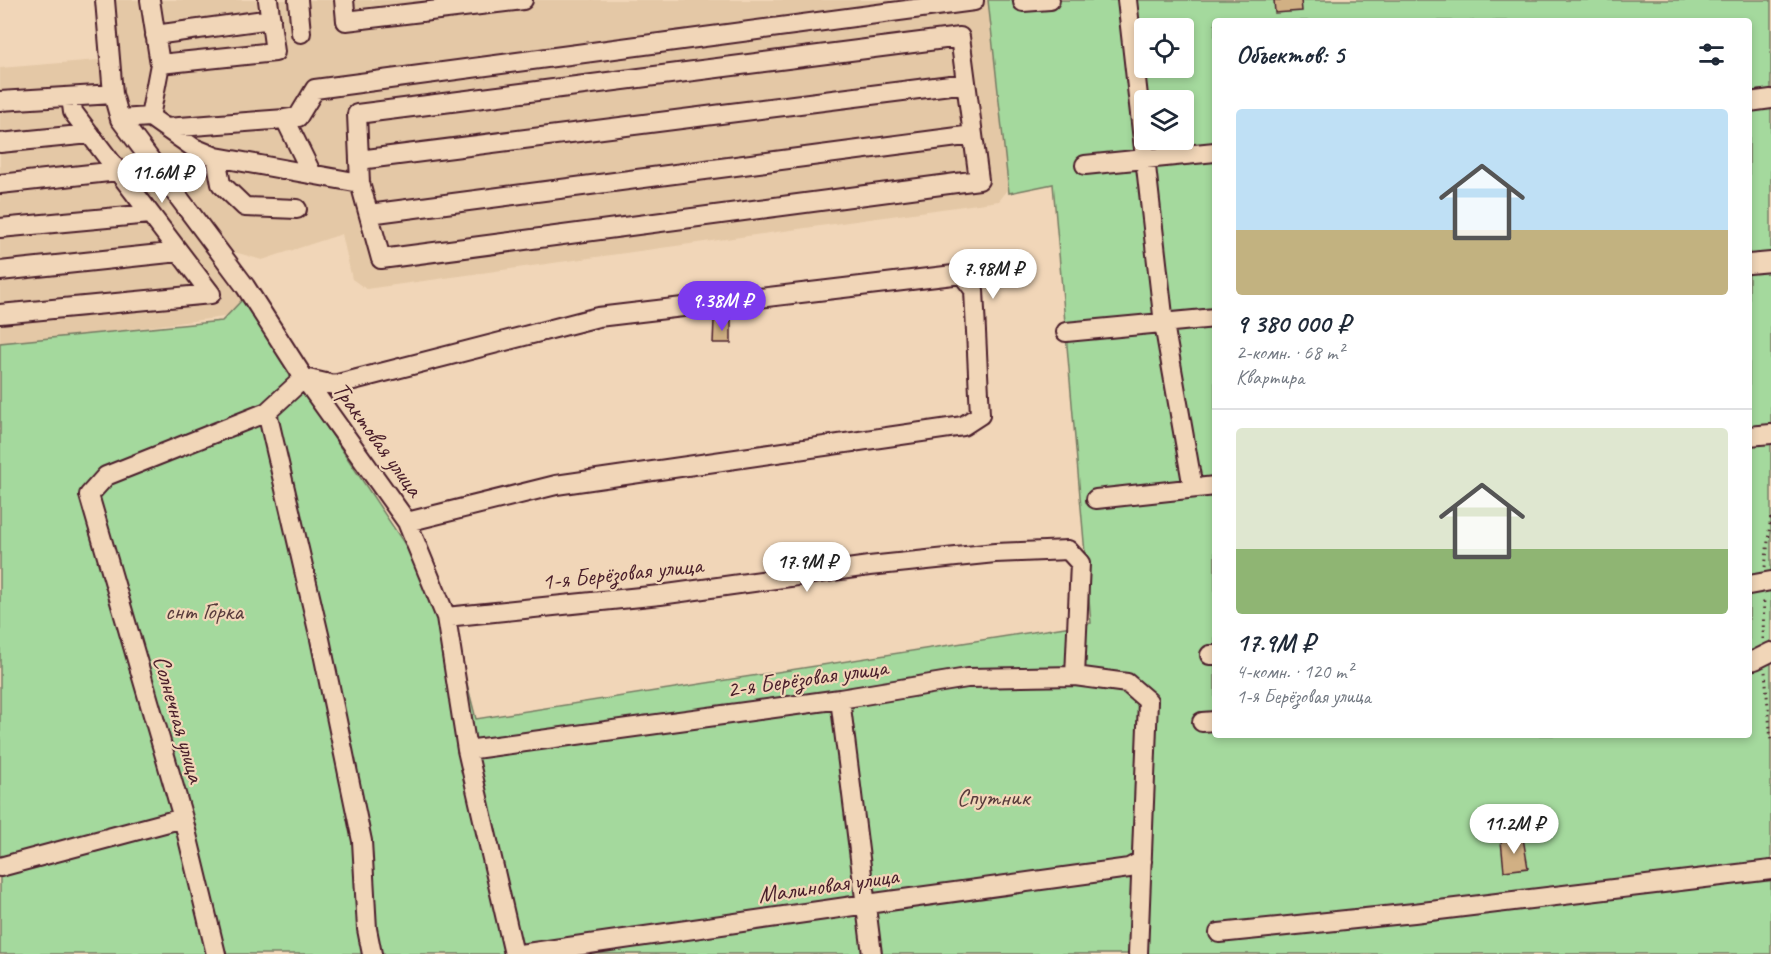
<!DOCTYPE html>
<html lang="ru">
<head>
<meta charset="utf-8">
<style>
	body { margin:0; font-family:Caveat,sans-serif; background:#f2f2f3; color:#1f2937; height:100vh; display:flex; flex-direction:column; font-size:22px; white-space:nowrap }
	* { box-sizing:border-box; margin:0 }
	p { font-size:20px; color:#747a83 }
	.icon { flex:none; width:33px; height:33px; fill:none; stroke:currentColor; stroke-width:2; stroke-linecap:round; stroke-linejoin:round }
	.map { position:relative; flex:1; overflow:hidden }
	.drawer { position:absolute; left:1212px; top:18px; width:540px; height:720px; display:flex; flex-direction:column; background:#fff; border-radius:6px; box-shadow:0 3px 9px #0003 }
	.drawer>* { flex:none }
	.buttons { position:absolute; left:1134px; top:18px; display:grid; gap:12px }
	.buttons a { display:grid; place-items:center; width:60px; height:60px; border-radius:6px; background:#fff; box-shadow:0 3px 9px #0003; font-size:30px }
	.price { position:absolute; translate:-50% -51px; padding:0 14px; border-radius:21px; background:#fff; color:#222; font-size:20px; line-height:39px; filter:drop-shadow(0 2px 3px #0008) }
	.price::after { content:''; position:absolute; left:50%; top:36px; width:18px; height:14px; margin-left:-9px; background:inherit; clip-path:polygon(0 0,100% 0,50% 100%) }
	.price.current { background:#7c3aed; color:#fff }
	ul { padding:0; list-style:none }
	li { display:grid; align-content:center; gap:12px; height:318px; padding:0 24px }
	li+li { border-top:2px solid #e0e1e3 }
	li span { display:grid; place-items:center; height:186px; border-radius:6px; color:#555 }
	li>.icon { margin-inline-start:auto }
	span .icon { width:108px; height:108px; fill:#fffc; stroke-width:1 }
	li b { font-size:26px }
	h2 { display:flex; justify-content:space-between; align-items:center; height:72px; padding:0 24px; font-size:26px }
	.map>svg:first-child { display:block }
</style>
</head>
<body>
<div class="map">
<svg width="1771" height="954" viewBox="0 0 1771 954">
	<rect width="100%" height="100%" fill="#f1d6b8"/>
	<filter id="ink" filterUnits="userSpaceOnUse"><feTurbulence type="fractalNoise" baseFrequency=".0167" numOctaves="2"/><feDisplacementMap in="SourceGraphic" scale="12" xChannelSelector="R" yChannelSelector="G"/><feConvolveMatrix kernelMatrix="1 2 1 2 8 2 1 2 1" color-interpolation-filters="sRGB"/></filter>
	<g filter="url(#ink)">
		<path fill="#e4c8a6" d="M105,0H1003V7L989,24L1014,182L999,201L366,289L352,279L342,234L262,260L238,253L220,251L262,312L0,346V68L110,59Z"/>
		<path fill="#a4d99d" stroke="#777c64" stroke-width="1.5" fill-rule="evenodd" d="M988,0H1771V954H0V343L222,321L242,300L448,609L476,719L1091,623L1053,184L1009,193ZM1215,21H1749V735H1215ZM1144,28H1184V68H1144ZM1144,100H1184V140H1144Z"/>
		<path fill="#d1b084" stroke="#4a1f2b" stroke-width="1.5" d="M1274,0H1301L1302,11L1275,13Z
			M714,320H731V343H713Z
			M1523,838L1528,868L1504,871L1501,841Z"/>
		<g fill="none" stroke-linecap="round" stroke-linejoin="round">
			<defs>
				<path id="minor" d="M105,0L113,94L120,119L245,286L304,378L407,522L446,617L467,750L514,954
					M150,0L160,64L150,117
					M298,0L301,33
					M344,0L346,21L523,0
					M1127,0L1164,324L1193,488
					M1023,2L1050,0
					M155,35L271,19
					M160,64L275,52L268,0
					M0,101L113,94
					M1749,102L1771,99
					M120,119L150,117L194,148L216,157L360,183L381,259L979,180L960,37L357,114L360,183
					M285,119L312,174
					M166,128L285,119L298,117L315,89L974,1
					M0,143L90,134
					M216,157L221,184L245,207L297,209
					M359,160L966,83
					M1085,165L1215,152
					M0,184L118,171
					M369,214L973,135
					M0,228L150,214
					M1749,264L1771,262
					M0,271L179,252
					M0,314L211,294L73,112L71,97
					M1066,332L1215,318
					M304,378L334,385L598,317L962,274L974,290L980,415L963,426L556,485L407,522
					M267,412L320,639L362,841L367,929L372,954
					M1749,436L1771,434
					M1096,499L1215,486
					M1749,585L1771,581
					M446,617L660,595L869,566L995,553L1068,550L1080,563L1075,676
					M1210,655H1215
					M1749,661L1755,660L1771,652
					M840,699L872,954
					M1202,722L1215,721
					M467,750L840,699L967,678L1075,676L1127,683L1148,701L1138,954
					M0,867L183,818
					M1219,933L1414,913L1771,870
					M216,954L183,818L89,495L106,476L267,412L304,378
					M520,954L867,904L1129,868L1142,861"/>
			</defs>
			<use href="#minor" stroke="#4a1f2b" stroke-width="22"/>
			<path stroke="#4a1f2b" stroke-width="3" stroke-dasharray="1.5 4.5" stroke-linecap="butt" d="M1765,567L1771,515
				M1763,639L1764,597
				M1765,672L1771,741"/>
			<use href="#minor" stroke="#f1d6b8" stroke-width="18"/>
		</g>
	</g>
	<g text-anchor="middle" dominant-baseline="central" stroke-width="4.5" stroke-linejoin="round" paint-order="stroke">
		<g font-size="24" fill="#4a1f2b" stroke="#f1d6b8">
			<text transform="translate(378 439) rotate(54)">Трактовая улица</text>
			<text transform="translate(622 573) rotate(-6)">1-я Берёзовая улица</text>
			<text transform="translate(807 678) rotate(-8)">2-я Берёзовая улица</text>
			<text transform="translate(179 719) rotate(74)">Солнечная улица</text>
			<text transform="translate(828 885) rotate(-8)">Малиновая улица</text>
		</g>
		<g font-size="24" fill="#583b3c" stroke="#f1d6b8">
			<text x="204" y="611">снт Горка</text>
			<text x="993" y="797">Спутник</text>
		</g>
	</g>
</svg>
<div class="buttons">
<a><svg class="icon" aria-label="locate" viewBox="0 0 24 24"><circle cx="12" cy="12" r="6"/><path d="M12 2v4M12 18v4M2 12h4M18 12h4"/></svg></a>
<a><svg class="icon" aria-label="layers" viewBox="0 0 24 24"><path d="M12 4l9 5-9 5-9-5zM3 14l9 5 9-5"/></svg></a>
</div>
<b class="price" style="left:162px;top:204px">11.6M ₽</b>
<b class="price" style="left:993px;top:300px">7.98M ₽</b>
<b class="price current" style="left:722px;top:332px">9.38M ₽</b>
<b class="price" style="left:807px;top:593px">17.9M ₽</b>
<b class="price" style="left:1514px;top:855px">11.2M ₽</b>
<section class="drawer">
<h2>Объектов: 5<svg class="icon" aria-label="filters" viewBox="0 0 24 24"><path d="M4 7h16M4 17h16"/><circle cx="9" cy="7" r="2"/><circle cx="15" cy="17" r="2"/></svg></h2>
<ul>
<li><span style="background:linear-gradient(#bfe0f5 65%,#c2b280 0)"><svg class="icon" aria-label="home" viewBox="0 0 24 24"><path d="M3 11l9-7 9 7M6 9v11h12V9"/></svg></span><div><b>9 380 000 ₽</b><p>2-комн. · 68 m²</p><p>Квартира</p></div></li>
<li><span style="background:linear-gradient(#dfe7d0 65%,#8fb573 0)"><svg class="icon" aria-label="home" viewBox="0 0 24 24"><path d="M3 11l9-7 9 7M6 9v11h12V9"/></svg></span><div><b>17.9M ₽</b><p>4-комн. · 120 m²</p><p>1-я Берёзовая улица</p></div></li>
</ul>
</section>
</div>
</body>
</html>
